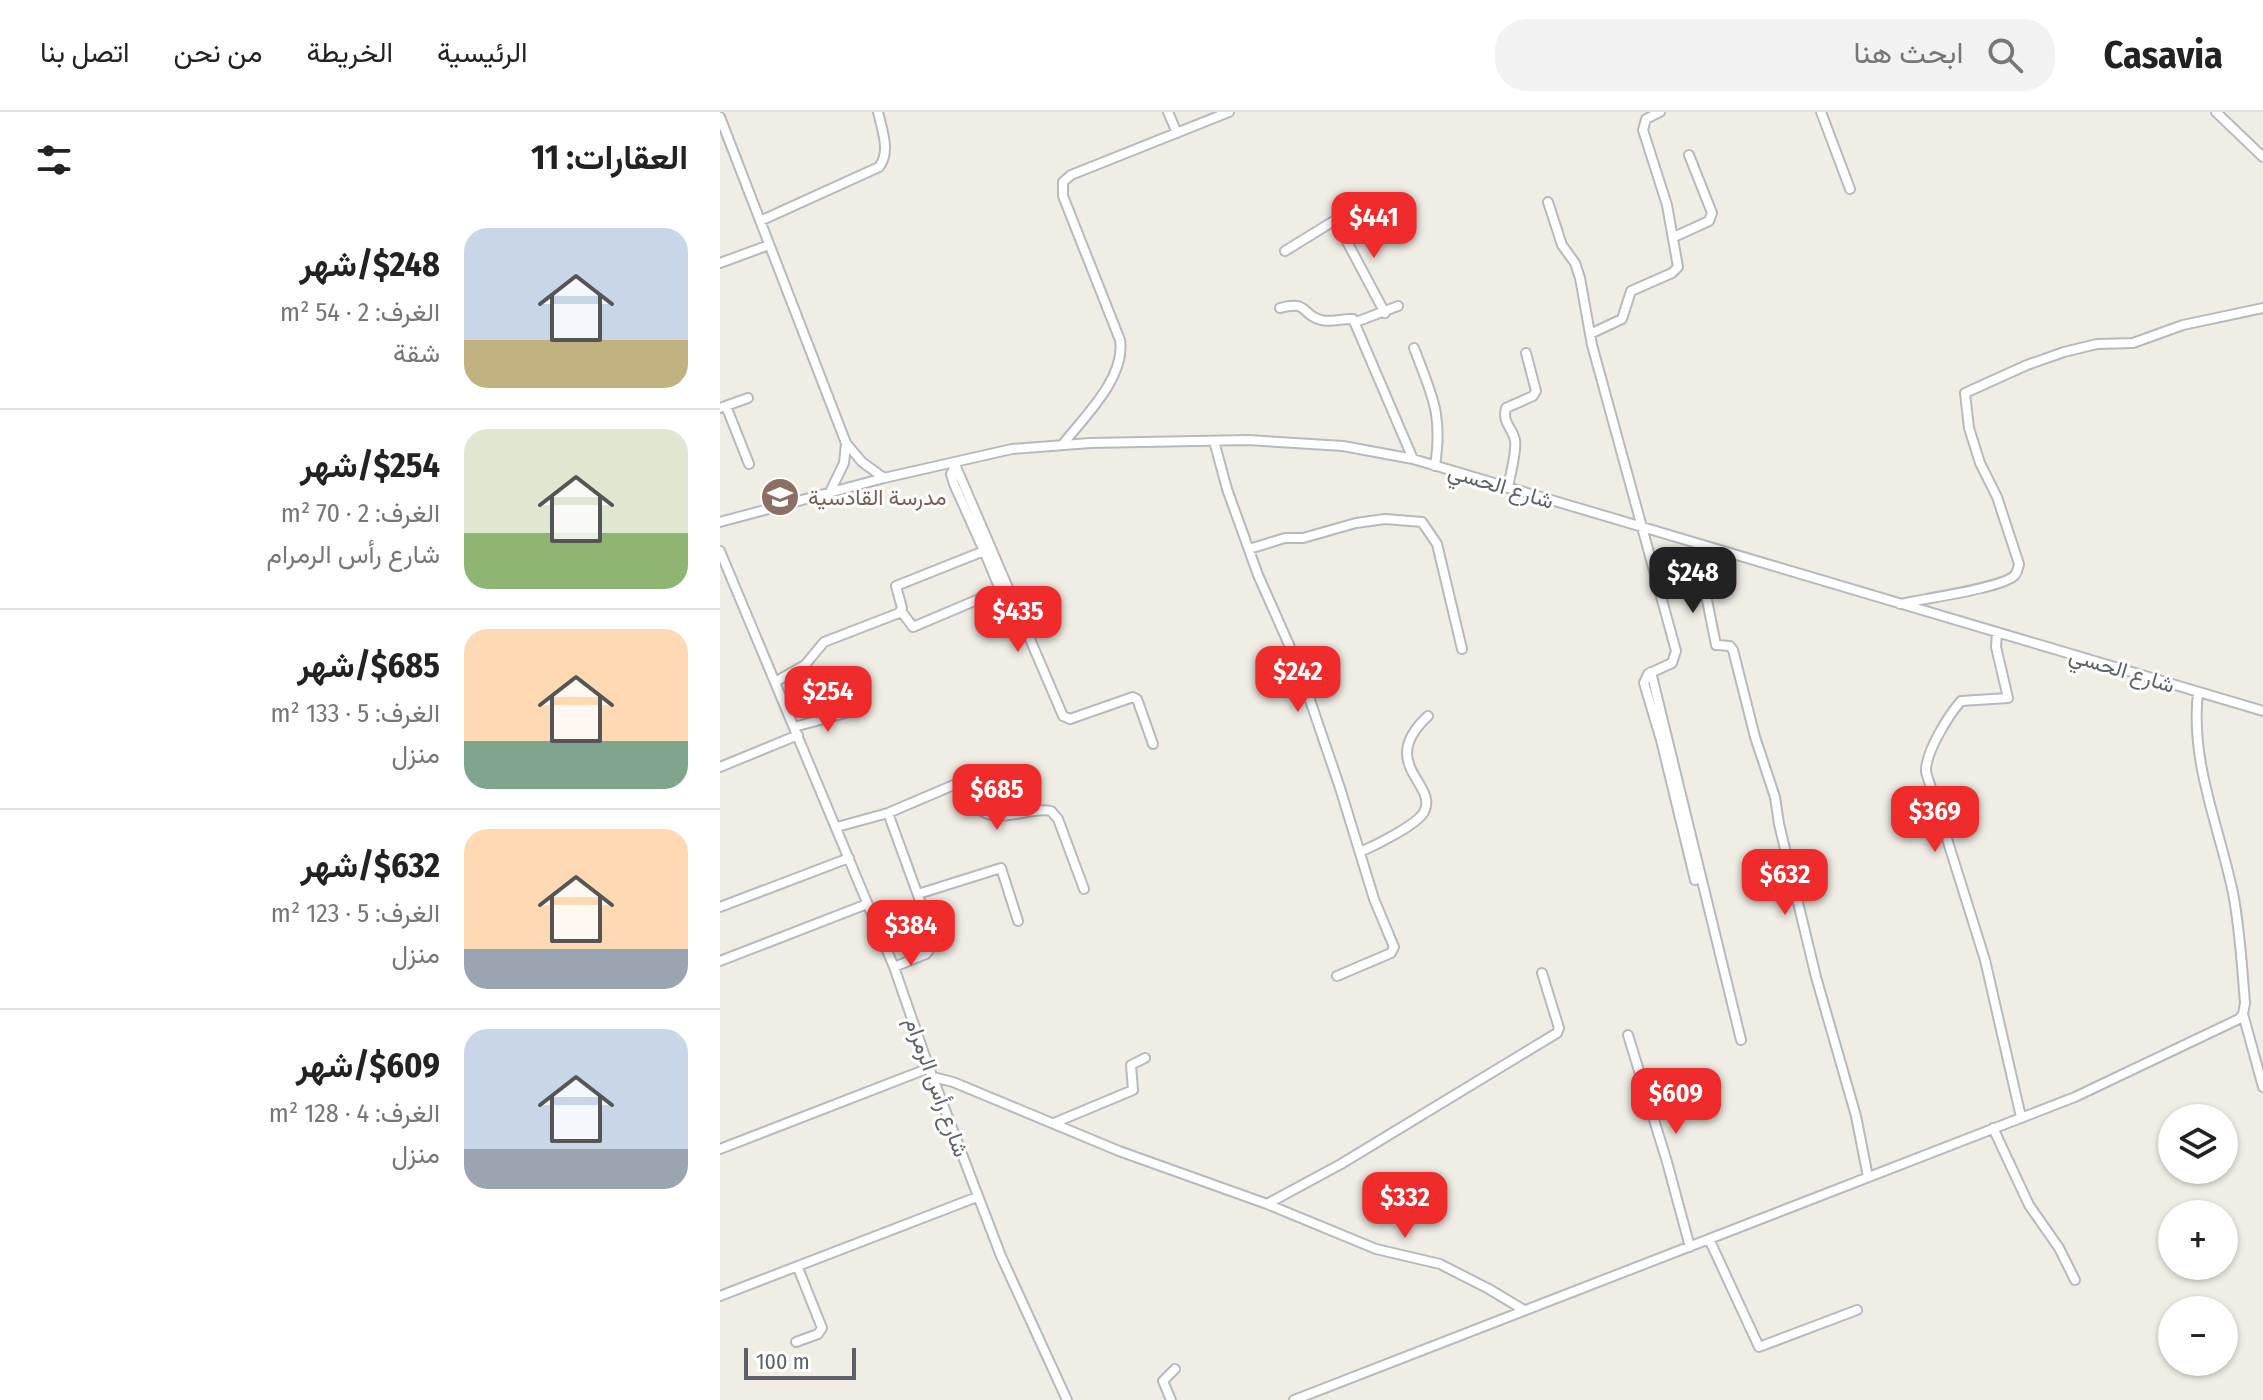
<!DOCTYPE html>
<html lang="ar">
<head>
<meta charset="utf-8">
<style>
	body { margin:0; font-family:"Fira Sans Condensed",Vazirmatn,sans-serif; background:#f2f2f2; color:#222; direction:rtl; height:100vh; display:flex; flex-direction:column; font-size:30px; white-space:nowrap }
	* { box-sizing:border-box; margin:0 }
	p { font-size:26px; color:#767676 }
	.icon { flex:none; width:44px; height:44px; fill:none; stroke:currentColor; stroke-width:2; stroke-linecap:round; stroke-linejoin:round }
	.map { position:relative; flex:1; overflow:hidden; direction:ltr }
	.panel { display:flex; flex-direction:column; background:#fff; width:720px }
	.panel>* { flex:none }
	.fabs { position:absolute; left:1438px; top:992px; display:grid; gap:16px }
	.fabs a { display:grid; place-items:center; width:80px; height:80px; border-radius:50%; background:#fff; box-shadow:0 2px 6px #0004; font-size:40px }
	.scale { position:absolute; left:24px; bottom:20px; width:112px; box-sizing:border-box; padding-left:8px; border:4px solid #5d6266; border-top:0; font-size:22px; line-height:28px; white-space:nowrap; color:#5d6266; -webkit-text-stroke:6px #fff; paint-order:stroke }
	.price { position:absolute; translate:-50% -68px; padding:0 18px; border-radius:16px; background:#f02b2c; color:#fff; font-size:26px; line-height:52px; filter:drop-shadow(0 2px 4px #0008) }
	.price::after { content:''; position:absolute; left:50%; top:48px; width:24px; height:18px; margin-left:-12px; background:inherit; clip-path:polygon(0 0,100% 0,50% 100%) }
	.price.current { background:#222; color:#fff }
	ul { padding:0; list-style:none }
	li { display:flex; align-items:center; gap:24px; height:200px; padding:0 32px }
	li+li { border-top:2px solid #e0e0e0 }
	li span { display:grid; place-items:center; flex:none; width:224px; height:160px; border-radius:24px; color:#555 }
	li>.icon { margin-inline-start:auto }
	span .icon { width:96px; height:96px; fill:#fffc; stroke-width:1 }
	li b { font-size:34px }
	h2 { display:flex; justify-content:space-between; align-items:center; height:96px; padding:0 32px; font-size:34px }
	header { display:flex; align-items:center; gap:48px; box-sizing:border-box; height:112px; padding:0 40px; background:#fff; border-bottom:2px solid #e0e0e0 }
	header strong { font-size:38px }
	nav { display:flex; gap:44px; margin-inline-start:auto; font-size:28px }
	.search { width:560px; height:72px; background:#f2f2f2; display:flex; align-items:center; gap:20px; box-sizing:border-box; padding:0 28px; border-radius:32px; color:#767676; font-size:30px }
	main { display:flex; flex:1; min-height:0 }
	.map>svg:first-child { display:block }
</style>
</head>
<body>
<header>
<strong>Casavia</strong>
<div class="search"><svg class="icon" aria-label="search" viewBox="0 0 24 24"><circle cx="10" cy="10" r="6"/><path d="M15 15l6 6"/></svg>ابحث هنا</div>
<nav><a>الرئيسية</a><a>الخريطة</a><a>من نحن</a><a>اتصل بنا</a></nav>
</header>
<main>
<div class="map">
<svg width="1543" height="1288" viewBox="0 0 1543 1288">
	<rect width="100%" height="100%" fill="#f0ede5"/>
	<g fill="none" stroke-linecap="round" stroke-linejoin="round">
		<defs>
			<path id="minor" d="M448,0L457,21
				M1101,0L1130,77
				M1496,0L1543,45
				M0,5L126,331L142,350L164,366
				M828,90L842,133L855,151L860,166L872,233L956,539L952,551L928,562L924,571L941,628L975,768
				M40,109L159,55C171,40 162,18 158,0
				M616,109L665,201
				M954,125L989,109L992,101L969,43
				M565,139L646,89
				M0,151L49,133
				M560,196C589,188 581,203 601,208C611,211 623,206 633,207L693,347
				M636,210L678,194
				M870,222L902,207L911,179L952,161L958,155L947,93L923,18L926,7L940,0
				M694,236C712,284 723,301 715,354
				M6,294L29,352
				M0,296L28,286
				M494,329L507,377L538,463L578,553L620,676L654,787L674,835L671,841L617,864
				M343,332C365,304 406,265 400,228L343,84V70L351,63L509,0
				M234,350L343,604L350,607L413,585L417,587L433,632
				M788,376C790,362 797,341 795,328C792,315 782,311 786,296L813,284L816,279L806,241
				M110,380L124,351L126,332
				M0,410L164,366L292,337L370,331L528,328L623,334L693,347L1543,599
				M529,437L565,426H583L636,411L665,407L702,410L717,432L742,537
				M0,439L174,855L209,956L281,1144L347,1288
				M932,448L978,459L984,473L996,533L1010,534L1013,538L1035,625L1055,685L1059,712L1096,865L1136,1004L1148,1065
				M1180,492C1201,487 1284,476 1295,463C1298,459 1298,457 1299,452L1277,385L1260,351L1249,316L1245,281L1307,253L1344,240L1377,232L1413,231L1463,213L1543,196
				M181,499L193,515L278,479L279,475L264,439
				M1277,520L1276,535L1288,586L1241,589C1228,604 1205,641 1206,660L1265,848L1301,1005
				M931,560L1021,928
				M55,570L85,553L104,530L179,501L182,496L176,474L264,439L234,372L231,362L235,355
				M74,615L133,599
				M0,655L78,623
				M168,701L215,830L206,842L174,855
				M117,715L168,701L236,672L242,673C247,680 251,689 257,695C276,715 308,694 331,699L338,707L364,777
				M640,740C654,734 697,713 704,700C719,672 656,652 708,604
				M198,782L281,756L298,809
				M0,795L129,746
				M0,849L147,792
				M1523,902L1543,975
				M908,923L947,1050L970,1135
				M213,965L233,970L399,1039L547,1092L621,1052L837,921L839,916L822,861
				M334,1011L413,978L411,953L425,946
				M1273,1016L1309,1093L1339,1136L1355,1168
				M0,1037L209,956
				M547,1092L656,1137L720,1152L769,1177L804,1198
				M989,1127L1039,1235L1137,1198
				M0,1184L257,1085
				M76,1230L98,1222L102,1216L78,1156
				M451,1288L443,1269L455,1257
				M574,1288L1355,985L1519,907L1523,902L1525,891C1522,855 1520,817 1513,781C1499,714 1470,650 1478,581"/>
		</defs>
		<use href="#minor" stroke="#b6b9bd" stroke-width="12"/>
		<use href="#minor" stroke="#fff" stroke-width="8"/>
	</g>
	<defs>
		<symbol id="school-disc" viewBox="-11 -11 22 22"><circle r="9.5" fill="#8d6e63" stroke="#fff"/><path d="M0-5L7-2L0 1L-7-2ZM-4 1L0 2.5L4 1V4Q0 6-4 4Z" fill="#fff"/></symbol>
	</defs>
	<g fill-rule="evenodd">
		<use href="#school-disc" x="38" y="363" width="44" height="44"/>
	</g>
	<g text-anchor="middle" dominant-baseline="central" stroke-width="6" stroke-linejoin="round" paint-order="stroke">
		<g font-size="22" fill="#5d6266" stroke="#fff">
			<text transform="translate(781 374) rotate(17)">شارع الحسي</text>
			<text transform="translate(1402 558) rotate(17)">شارع الحسي</text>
			<text transform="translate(217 975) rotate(70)">شارع رأس الرمرام</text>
		</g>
		<g font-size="22" fill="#785e54" stroke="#fff" text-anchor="start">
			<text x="88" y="385">مدرسة القادسية</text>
		</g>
	</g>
</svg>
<div class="fabs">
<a><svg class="icon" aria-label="layers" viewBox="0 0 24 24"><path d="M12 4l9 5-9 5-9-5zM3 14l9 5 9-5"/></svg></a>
<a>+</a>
<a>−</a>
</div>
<div class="scale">100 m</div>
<b class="price" style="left:654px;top:148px">$441</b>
<b class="price current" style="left:973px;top:503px">$248</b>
<b class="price" style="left:298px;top:542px">$435</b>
<b class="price" style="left:578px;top:602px">$242</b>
<b class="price" style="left:108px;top:622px">$254</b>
<b class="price" style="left:277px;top:720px">$685</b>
<b class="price" style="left:1215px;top:742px">$369</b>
<b class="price" style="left:1065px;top:805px">$632</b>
<b class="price" style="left:191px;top:856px">$384</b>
<b class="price" style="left:956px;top:1024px">$609</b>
<b class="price" style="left:685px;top:1128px">$332</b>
</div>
<section class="panel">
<h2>العقارات: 11<svg class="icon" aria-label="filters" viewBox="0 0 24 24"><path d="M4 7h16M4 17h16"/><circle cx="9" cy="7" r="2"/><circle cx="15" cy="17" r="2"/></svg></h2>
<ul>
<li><span style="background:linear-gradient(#c9d6e8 70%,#c2b280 0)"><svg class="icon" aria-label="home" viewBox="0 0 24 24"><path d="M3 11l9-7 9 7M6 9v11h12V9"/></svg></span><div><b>$248/شهر</b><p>الغرف: 2 · 54 m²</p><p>شقة</p></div></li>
<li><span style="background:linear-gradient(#dfe7d0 65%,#8fb573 0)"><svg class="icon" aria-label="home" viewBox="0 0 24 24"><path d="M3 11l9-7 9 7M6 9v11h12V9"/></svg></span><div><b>$254/شهر</b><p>الغرف: 2 · 70 m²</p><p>شارع رأس الرمرام</p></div></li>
<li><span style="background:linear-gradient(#ffd9b3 70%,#7fa58c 0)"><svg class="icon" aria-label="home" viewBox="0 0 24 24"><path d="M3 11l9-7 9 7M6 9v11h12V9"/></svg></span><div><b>$685/شهر</b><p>الغرف: 5 · 133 m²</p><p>منزل</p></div></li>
<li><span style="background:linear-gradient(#ffd9b3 75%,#9aa5b1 0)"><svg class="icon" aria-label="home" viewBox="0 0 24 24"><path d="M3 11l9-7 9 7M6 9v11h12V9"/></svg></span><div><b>$632/شهر</b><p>الغرف: 5 · 123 m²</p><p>منزل</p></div></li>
<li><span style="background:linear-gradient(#c9d6e8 75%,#9aa5b1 0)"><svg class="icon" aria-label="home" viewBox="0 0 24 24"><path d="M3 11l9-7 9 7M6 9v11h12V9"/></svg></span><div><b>$609/شهر</b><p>الغرف: 4 · 128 m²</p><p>منزل</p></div></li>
</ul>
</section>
</main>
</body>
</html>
